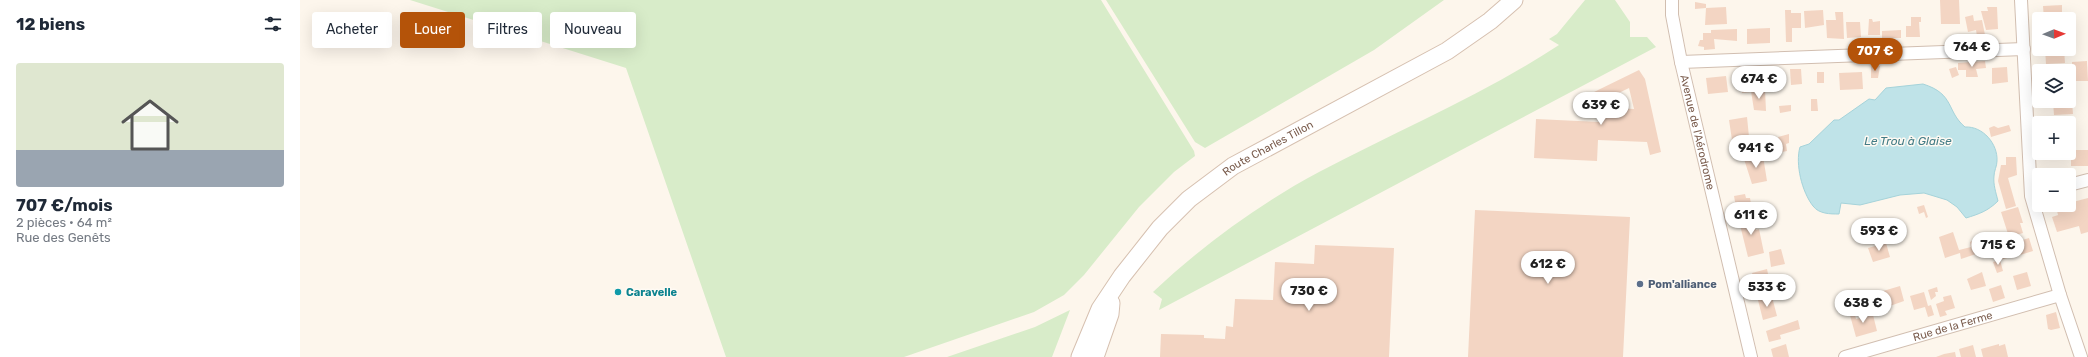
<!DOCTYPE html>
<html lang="fr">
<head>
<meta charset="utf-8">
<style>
	body { margin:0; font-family:Rubik,sans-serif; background:#f2f2f3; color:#1f2937; height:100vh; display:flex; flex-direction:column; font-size:15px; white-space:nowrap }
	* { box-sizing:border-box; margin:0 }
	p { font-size:13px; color:#747a83 }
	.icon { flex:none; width:22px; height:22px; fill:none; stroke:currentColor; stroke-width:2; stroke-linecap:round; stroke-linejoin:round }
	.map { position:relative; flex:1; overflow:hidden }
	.details { display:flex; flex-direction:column; background:#fff; width:300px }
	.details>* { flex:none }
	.hud { position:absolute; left:12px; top:12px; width:380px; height:36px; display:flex; gap:8px }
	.needle { width:26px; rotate:89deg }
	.tools { position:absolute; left:1732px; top:12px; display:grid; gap:8px }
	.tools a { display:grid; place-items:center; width:44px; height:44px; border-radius:4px; background:#fff; box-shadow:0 4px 16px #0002; font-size:20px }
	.price { position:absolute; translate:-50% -34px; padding:0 9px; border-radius:14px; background:#fff; color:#222; font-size:13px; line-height:26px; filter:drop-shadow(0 1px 2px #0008) }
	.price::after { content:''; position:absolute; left:50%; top:24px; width:12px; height:9px; margin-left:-6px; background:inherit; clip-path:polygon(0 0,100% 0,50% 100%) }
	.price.on { background:#b45309; color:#fff }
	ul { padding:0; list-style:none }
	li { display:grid; align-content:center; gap:8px; height:212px; padding:0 16px }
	li span { display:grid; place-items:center; height:124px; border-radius:4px; color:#555 }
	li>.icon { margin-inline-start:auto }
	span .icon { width:72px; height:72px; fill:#fffc; stroke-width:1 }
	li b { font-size:17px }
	h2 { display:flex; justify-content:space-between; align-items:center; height:48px; padding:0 16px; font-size:17px }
	.tag { padding:0 14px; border-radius:4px; background:#fff; box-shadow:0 4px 16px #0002; font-size:14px; line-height:36px }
	.tag.on { background:#b45309; color:#fff }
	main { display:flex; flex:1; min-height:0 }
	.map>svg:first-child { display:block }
</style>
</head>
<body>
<main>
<section class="details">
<h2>12 biens<svg class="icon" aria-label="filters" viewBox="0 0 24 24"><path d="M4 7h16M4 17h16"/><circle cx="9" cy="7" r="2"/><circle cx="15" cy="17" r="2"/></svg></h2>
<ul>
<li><span style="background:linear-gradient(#dfe7d0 70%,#9aa5b1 0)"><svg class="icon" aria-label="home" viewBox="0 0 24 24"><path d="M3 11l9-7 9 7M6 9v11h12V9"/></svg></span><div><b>707 €/mois</b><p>2 pièces · 64 m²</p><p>Rue des Genêts</p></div></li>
</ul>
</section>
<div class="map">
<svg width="1788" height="357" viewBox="0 0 1788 357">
	<rect width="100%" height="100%" fill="#fdf6ec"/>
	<path fill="#d8ecc9" d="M110,0H801L894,151L895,156L874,172L839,207L784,275L764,295L734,312L604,357H426L326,68Z
		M806,0H1144L1074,50L905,148L895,142Z
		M1285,0H1315L1330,22V37H1347L1356,47L859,310L862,299L853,292C903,245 959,204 1019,172C1099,130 1183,95 1259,45L1249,39L1257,34Z
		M770,310L752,357H647L735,327Z"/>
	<path fill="#bfe3e8" stroke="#a5d3da" d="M1623,84C1655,94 1646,111 1665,127C1683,126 1698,144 1697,161C1697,166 1694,171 1694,176C1693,184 1696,193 1698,201C1688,211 1679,214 1666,218L1657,207L1647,200L1624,193L1600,195L1560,205L1541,203L1539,214C1530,214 1519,214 1513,206C1502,192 1495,164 1500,147L1509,144L1534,120H1539L1569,99L1575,100L1586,88Z"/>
	<path fill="#f3d5c3" d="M1640,0H1659L1660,24H1641Z
		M1395,2L1406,4V8L1395,9Z
		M1762,5V17H1766V19H1744L1743,6Z
		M1426,7L1427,24L1405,25L1406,8Z
		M1687,7H1697L1698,29L1686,30L1681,11H1688Z
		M1485,10H1491V13H1501V28H1492V42H1486Z
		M1523,10L1524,25L1505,28L1504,11Z
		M1535,12H1543L1544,39L1527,38L1526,20H1536Z
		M1673,15L1674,21L1682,20L1685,35L1677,36L1676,30L1668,32L1665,17Z
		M1611,17H1621V22H1619L1620,37H1606V26H1611Z
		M1569,19H1572L1573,22L1580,21V35H1568Z
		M1546,22H1560L1561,37L1547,38Z
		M1470,28V43L1447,44V29Z
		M1437,29V41L1414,39L1415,49L1404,50V47L1398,46L1400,40H1403V33H1411V30Z
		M1601,30V38H1582V31Z
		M1745,49H1764L1765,63L1746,64Z
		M1685,61L1686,68L1676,69L1678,77H1666V70H1658V63Z
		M1787,61L1788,81H1775V95L1769,96V81H1773L1772,62Z
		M1571,66H1580L1578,78H1571Z
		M1656,67L1659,75L1652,78L1649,69Z
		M1707,67L1708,82L1692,84V68Z
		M1490,69H1501L1502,84L1491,85Z
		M1339,70L1345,79L1361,152L1350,155L1347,142L1298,140L1297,161L1234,158L1236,119L1299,122L1300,107L1334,109L1329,88L1300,102L1294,92Z
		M1517,72H1524V83H1517Z
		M1562,72L1563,89L1540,90L1539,73Z
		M1478,74V89H1465L1464,75Z
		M1426,76L1428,92L1408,94L1406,78Z
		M1450,79L1451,92L1442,93L1440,80Z
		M1465,89L1466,111L1454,110L1451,91Z
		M1511,99H1517L1518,111H1511Z
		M1772,101L1773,114L1754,115L1753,102Z
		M1491,105V111L1480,113L1479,106Z
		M1447,117L1449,137L1432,140L1429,120Z
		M1709,125L1711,131L1691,137L1689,128L1694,126L1698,128Z
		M1489,134V143L1486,144L1487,151L1477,153L1476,146L1480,145L1478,137Z
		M1771,150H1788V166H1771Z
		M1459,156H1463L1467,181L1452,184L1444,159Z
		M1706,157H1716L1717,175L1708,178L1716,206L1706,209L1698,181L1701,165H1706Z
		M1445,194L1446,198H1450L1451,204L1436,207L1434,196Z
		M1788,198V232L1781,234L1779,226L1757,232L1752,217L1758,215L1756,206L1769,205V203Z
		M1624,205L1628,217L1626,218L1624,212L1619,214L1617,207Z
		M1718,207L1723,223H1720L1723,233L1709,237L1701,212Z
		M1175,210L1330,217L1323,357H1168Z
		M1453,214L1456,230L1459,229L1464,253L1448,257L1438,217Z
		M1653,232L1659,250L1671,247L1670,242L1672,241L1676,254L1661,259L1660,253L1645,258L1639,237Z
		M1729,238L1733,251L1720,255L1716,242Z
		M1704,239L1711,257L1700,260L1695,242Z
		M1586,243L1590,257L1573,262L1568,248Z
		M1015,245L1094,248L1089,357H860L861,334L904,335V338L925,339L926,326L933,327L935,299L973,300L975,262L1014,264Z
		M1481,249L1485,264L1471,267L1469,252Z
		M1700,260L1703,271L1697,273L1693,262Z
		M1467,269L1470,284L1456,288L1452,273Z
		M1682,272L1686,286L1671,290L1667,279Z
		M1727,272L1731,286L1717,290L1713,276Z
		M1701,285L1705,298L1693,302L1689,289Z
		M1600,286L1604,301L1587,307L1583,291Z
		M1637,287L1638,292H1635L1636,296L1631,300L1628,290Z
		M1624,292L1628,306L1631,305L1634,315L1628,317L1625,307L1614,310L1610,296Z
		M1651,295L1655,308L1645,311L1647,315L1640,317L1636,304L1644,301L1643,297Z
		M1472,297L1477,316L1463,320L1458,300Z
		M1553,307L1556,319L1573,315L1577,331L1556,337L1548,308Z
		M1756,312L1760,328L1751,330L1748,329L1746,315Z
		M1498,320L1500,329L1480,335L1481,339L1469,342L1466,331Z
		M1486,344L1489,357H1473L1471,349Z
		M1699,344V346L1705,344L1708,357H1683L1681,349Z
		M1673,345L1676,357H1661L1659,349Z
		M1655,352L1656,357H1636L1644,354Z"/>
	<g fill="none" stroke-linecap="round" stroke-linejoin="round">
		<defs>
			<g id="street">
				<path id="s1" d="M1372,0V15L1381,62L1451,357"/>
				<path d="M1721,0L1731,196L1760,295L1781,357"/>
				<path d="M1381,62L1724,49"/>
				<path d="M1769,185L1788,180"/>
				<path id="s2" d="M1545,357L1760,295"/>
			</g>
			<g id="secondary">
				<path id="s3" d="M780,357L800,309L822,276L860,228L889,199L933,166L1147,51L1190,21L1214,0"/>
				<path d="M795,357L810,314L811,303"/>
			</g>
		</defs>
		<use href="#street" stroke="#d1beb0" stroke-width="14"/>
		<use href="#secondary" stroke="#d6c0b0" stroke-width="19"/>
		<use href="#street" stroke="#fff" stroke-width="12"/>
		<use href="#secondary" stroke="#fff" stroke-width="17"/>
	</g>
	<circle fill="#5c6f8a" stroke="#fffaf3" stroke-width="1.5" cx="1340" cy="284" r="4"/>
	<circle fill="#0f9aa8" stroke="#fffaf3" stroke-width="1.5" cx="318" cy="292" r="4"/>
	<g text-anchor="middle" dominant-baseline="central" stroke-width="3" stroke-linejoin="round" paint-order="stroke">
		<g font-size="11" fill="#7a5c4d" stroke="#fffaf3">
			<text stroke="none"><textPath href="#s1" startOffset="135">Avenue de l'Aérodrome</textPath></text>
			<text stroke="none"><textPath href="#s3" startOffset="288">Route Charles Tillon</textPath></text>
			<text stroke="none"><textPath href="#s2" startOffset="112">Rue de la Ferme</textPath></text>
		</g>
		<g font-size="11" font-weight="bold" fill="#4e5e75" stroke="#fffaf3" text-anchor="start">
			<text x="1348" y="284">Pom'alliance</text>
		</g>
		<g font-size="11" font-weight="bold" fill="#0d838f" stroke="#fffaf3" text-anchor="start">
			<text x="326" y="292">Caravelle</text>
		</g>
		<g font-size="12" font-style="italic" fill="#437c86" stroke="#fffaf3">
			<text x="1608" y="141">Le Trou à Glaise</text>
		</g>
	</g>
</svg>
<div class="tools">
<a><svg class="needle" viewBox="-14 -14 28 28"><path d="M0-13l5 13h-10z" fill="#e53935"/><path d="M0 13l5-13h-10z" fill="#747a83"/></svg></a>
<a><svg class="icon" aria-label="layers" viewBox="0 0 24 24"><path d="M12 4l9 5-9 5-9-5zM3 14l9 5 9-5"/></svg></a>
<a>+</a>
<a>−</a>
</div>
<b class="price" style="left:1672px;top:68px">764 €</b>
<b class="price on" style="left:1575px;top:72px">707 €</b>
<b class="price" style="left:1459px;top:100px">674 €</b>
<b class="price" style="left:1301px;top:126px">639 €</b>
<b class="price" style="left:1456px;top:169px">941 €</b>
<b class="price" style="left:1451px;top:236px">611 €</b>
<b class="price" style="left:1579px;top:252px">593 €</b>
<b class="price" style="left:1698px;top:266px">715 €</b>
<b class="price" style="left:1248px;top:285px">612 €</b>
<b class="price" style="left:1467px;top:308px">533 €</b>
<b class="price" style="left:1009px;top:312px">730 €</b>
<b class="price" style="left:1563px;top:324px">638 €</b>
<div class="hud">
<a class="tag">Acheter</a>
<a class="tag on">Louer</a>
<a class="tag">Filtres</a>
<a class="tag">Nouveau</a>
</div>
</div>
</main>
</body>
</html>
